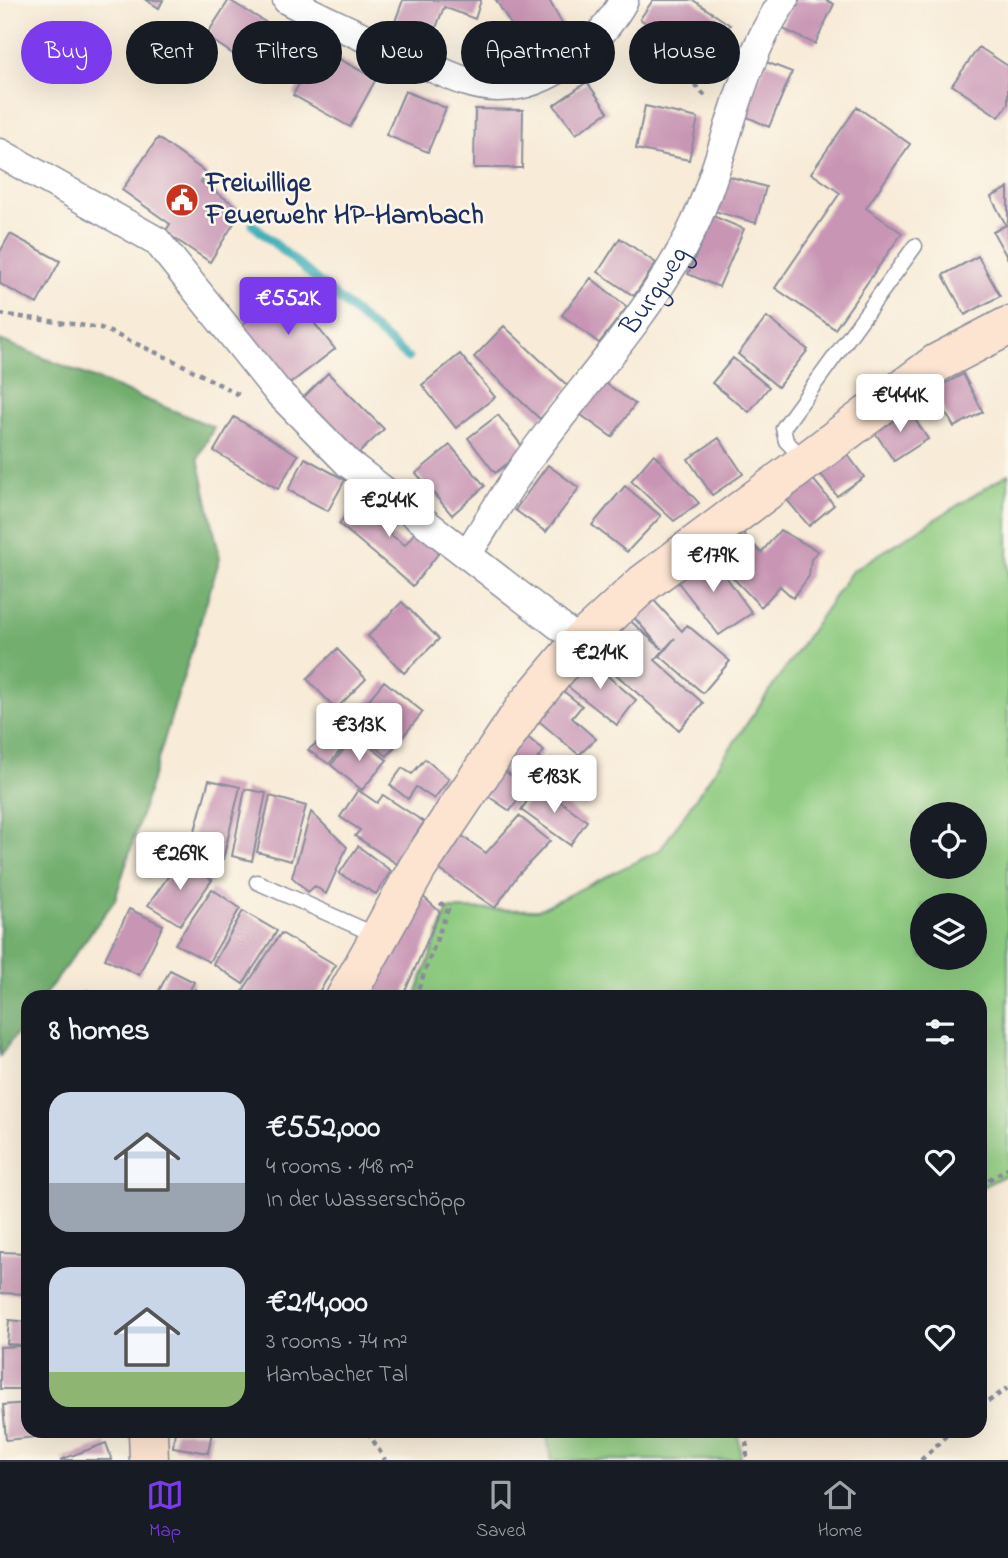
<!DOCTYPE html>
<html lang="en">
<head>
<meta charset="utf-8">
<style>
	body { margin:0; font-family:"Indie Flower",sans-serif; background:#20242c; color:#f1f3f6; height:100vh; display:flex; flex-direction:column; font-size:26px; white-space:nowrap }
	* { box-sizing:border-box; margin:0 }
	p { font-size:23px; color:#9ea1a6 }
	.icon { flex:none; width:38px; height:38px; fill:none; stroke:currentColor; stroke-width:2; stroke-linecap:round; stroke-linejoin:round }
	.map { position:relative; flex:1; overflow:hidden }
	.panel { position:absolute; left:21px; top:990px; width:966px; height:448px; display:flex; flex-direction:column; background:#171b24; border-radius:21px; box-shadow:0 7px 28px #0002 }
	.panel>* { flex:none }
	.top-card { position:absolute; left:21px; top:21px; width:966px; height:63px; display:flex; gap:14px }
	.fabs { position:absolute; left:910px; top:802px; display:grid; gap:14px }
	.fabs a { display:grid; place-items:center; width:77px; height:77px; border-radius:50%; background:#171b24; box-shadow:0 7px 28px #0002; font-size:35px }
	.price { position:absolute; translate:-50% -60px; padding:0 16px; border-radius:7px; background:#fff; color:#222; font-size:23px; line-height:46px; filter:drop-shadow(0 2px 4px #0008) }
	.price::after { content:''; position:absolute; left:50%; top:42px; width:21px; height:16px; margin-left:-10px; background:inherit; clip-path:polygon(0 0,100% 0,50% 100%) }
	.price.active { background:#7c3aed; color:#fff }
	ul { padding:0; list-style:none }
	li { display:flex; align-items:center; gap:21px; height:175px; padding:0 28px }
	li span { display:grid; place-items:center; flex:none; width:196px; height:140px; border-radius:21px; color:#555 }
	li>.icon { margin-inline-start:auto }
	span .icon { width:84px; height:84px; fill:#fffc; stroke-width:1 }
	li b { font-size:30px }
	h2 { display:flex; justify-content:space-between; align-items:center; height:84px; padding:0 28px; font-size:30px }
	.pill { padding:0 24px; border-radius:32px; background:#171b24; box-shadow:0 7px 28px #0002; font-size:24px; line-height:63px }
	.pill.active { background:#7c3aed; color:#fff }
	.tabs { display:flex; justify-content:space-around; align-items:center; height:98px; border-top:2px solid #363941; background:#171b24; font-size:19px; color:#9ea1a6 }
	.tabs a { display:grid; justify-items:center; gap:4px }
	.tabs .active { color:#7c3aed }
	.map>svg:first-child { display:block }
</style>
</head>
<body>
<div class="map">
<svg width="1008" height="1460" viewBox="0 0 1008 1460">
	<rect width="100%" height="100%" fill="#fbf7ec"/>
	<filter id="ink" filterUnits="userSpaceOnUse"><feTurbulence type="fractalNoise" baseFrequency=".0143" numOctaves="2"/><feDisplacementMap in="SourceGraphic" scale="14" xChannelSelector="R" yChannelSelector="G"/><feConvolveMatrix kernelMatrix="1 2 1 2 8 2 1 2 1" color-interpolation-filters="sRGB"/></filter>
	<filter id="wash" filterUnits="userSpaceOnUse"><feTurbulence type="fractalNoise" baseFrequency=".00686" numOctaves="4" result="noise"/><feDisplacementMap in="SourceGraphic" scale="28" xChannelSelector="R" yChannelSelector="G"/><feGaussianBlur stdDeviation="1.57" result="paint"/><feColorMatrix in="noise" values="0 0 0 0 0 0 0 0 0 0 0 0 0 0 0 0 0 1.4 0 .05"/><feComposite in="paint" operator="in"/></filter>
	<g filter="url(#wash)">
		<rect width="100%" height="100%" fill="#f8ebd7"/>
		<path fill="#8dca7f" stroke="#547c6e" stroke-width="2" fill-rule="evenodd" d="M1008,474V1174L980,1188V998L415,997L448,909L538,910L660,850L852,571ZM922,814H975V866H922ZM922,905H975V957H922Z
			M546,1432H738L741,1460H551Z"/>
		<path fill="#72ae6e" stroke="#466e66" stroke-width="2" d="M0,340L214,427L198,458L220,558L115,900L43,997L28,998V1018L0,1056Z"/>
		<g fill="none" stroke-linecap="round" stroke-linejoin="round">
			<path stroke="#3eafb8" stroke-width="9" d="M253,225L408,358"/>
		</g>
		<g id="blocks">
			<path fill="#c895b4" d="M146,0H163L159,8Z
				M229,0L267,23L242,60L206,36Z
				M403,0H481L475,19L444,7L431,41L393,27Z
				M496,0H549L563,25L525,48Z
				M653,0H693L730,25L704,63L640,19Z
				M794,0H826L834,4L815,44L781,28Z
				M979,47L1008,66V104L999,117L952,85Z
				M319,48L376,79L350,127L293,95Z
				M766,62L792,72L769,127L743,115Z
				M587,82L608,112L576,134L554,105Z
				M405,91L446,108L428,152L386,135Z
				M645,106L698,118L689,160L636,149Z
				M857,107L910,144L866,208L902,233L835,329L775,288L840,193L811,173Z
				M475,109L523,110L522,168H474Z
				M158,138L208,174L201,182L242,210L210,262L165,232L170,224L122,190Z
				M721,174L766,187L756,223L711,210Z
				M1008,188V259L993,232L1006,225L991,197Z
				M713,216L744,229L719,287L688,274Z
				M10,234L60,261L37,304L0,284V252Z
				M620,238L656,263L634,296L598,272Z
				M978,256L1000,296L965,315L943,275Z
				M591,278L627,307L599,343L562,315Z
				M287,289L335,349L288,385L241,326Z
				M767,317L808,350L778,387L738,354Z
				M504,326L569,387L540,419L474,357Z
				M460,354L495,397L456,428L422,385Z
				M733,358L769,387L749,412L712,383Z
				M328,373L384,429L356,456L301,400Z
				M963,374L983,412L954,427L933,390Z
				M604,382L635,404L612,437L581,415Z
				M906,406L928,439L894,461L872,428Z
				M498,415L525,450L495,473L468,438Z
				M234,417L298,455L278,489L214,451Z
				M719,438L743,474L712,495L688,459Z
				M450,445L485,486L452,515L416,473Z
				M845,451L864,477L837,496L818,470Z
				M654,454L699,503L674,521L631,481Z
				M305,458L345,480L328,511L288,490Z
				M548,465L579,488L546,532L515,510Z
				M808,473L834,505L809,526L782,494Z
				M625,486L661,516L627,552L592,525Z
				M366,492L400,518L388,533L405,545L416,531L441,550L413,586L339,524Z
				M736,525L761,553L780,530L818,551L811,559L809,576L793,598L780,586L761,607L709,553Z
				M709,553L752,613L719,635L674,577Z
				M648,594L682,631L687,625L730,661L703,693L660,656L675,638L655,660L703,703L679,730L593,654L626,617L662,649L629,612Z
				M402,602L439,639L404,673L368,636Z
				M337,649L366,679L336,709L307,679Z
				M585,657L636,700L617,725L562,682Z
				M384,681L423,712L387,756L348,725Z
				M558,687L582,706L572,718L596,739L579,755L533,716Z
				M341,724L354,734L329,764L308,750Z
				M524,734L544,751L525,774L505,757Z
				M356,735L387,760L362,790L331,765Z
				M425,759L449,779L434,799L416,787L408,799L390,785L402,768L412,774Z
				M499,767L527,787L510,811L482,792Z
				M209,780L240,787L223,859L191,845Z
				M538,785L587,821L570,845L521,810Z
				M245,789L266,793L252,861L232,856Z
				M358,790L377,803L383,795L424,822L397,864L355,836L360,830L340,817Z
				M270,796L306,806L291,861L257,852Z
				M311,812L347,847L326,894L315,886L308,892L292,877Z
				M519,816L550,841L518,875L495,908L433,865L456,832L486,853Z
				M358,846L391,871L376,894L339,874Z
				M180,860L212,880L180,925L148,905Z
				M212,889L240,908L209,962L175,944Z
				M418,892L440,912L402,998H360Z
				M129,909L163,925L139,975L105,959Z
				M243,911L277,931L243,984L213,964Z
				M281,933L336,965L315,998H252L242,992Z
				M170,970L194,982L186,998H155Z
				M195,989L210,998H190Z
				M81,991L103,996L102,998H80Z
				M0,1252L28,1253V1294L0,1293Z
				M9,1320L28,1322V1345L7,1344Z
				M22,1346L23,1389H0V1347Z
				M28,1403V1432L77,1433L6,1440L3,1405Z
				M175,1432H212L208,1453L173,1447Z
				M106,1443L112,1460H60Z"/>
		</g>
	</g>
	<g filter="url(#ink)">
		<use href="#blocks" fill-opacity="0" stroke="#8a8d9a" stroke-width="2"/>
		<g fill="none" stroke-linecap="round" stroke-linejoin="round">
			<defs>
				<path id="lane" d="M805,460L786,441L783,428L915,246
					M257,882L378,936"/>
				<g id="street">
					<path d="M287,0C328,22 370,40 412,59C439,70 468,87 498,87C551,87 599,44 624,0"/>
					<path d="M0,153L157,241L277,391L348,463L580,642"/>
					<path id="s1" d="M468,553C487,523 505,493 525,464C577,392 639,327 682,249C726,171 732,75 784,0"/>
				</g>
				<path id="secondary" d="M345,998L418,867L526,706L580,642L643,584L937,363L1008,326
					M148,1432L149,1460"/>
			</defs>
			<use href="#lane" stroke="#8a8d9a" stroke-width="17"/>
			<use href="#street" stroke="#8a8d9a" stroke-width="31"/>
			<use href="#secondary" stroke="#8a8d9a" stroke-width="41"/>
			<path stroke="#8a8d9a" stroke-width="4.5" stroke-dasharray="5 5" stroke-linecap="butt" d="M640,26L708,99
				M0,314L101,328L179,363L243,397
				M415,998L448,909L438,901
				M980,1185L1008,1168
				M980,1407L1008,1388
				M368,1432L385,1460
				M746,1432L747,1460
				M921,1460L950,1432"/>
			<use href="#lane" stroke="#fff" stroke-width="14"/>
			<use href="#street" stroke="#fff" stroke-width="28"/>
			<use href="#secondary" stroke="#fde4d1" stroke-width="38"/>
		</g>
	</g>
	<defs>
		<symbol id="civic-disc" viewBox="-11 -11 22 22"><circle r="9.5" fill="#c8321e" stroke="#fbf7ec"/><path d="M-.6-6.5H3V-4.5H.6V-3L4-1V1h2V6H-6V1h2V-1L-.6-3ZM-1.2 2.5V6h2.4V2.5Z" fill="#fff"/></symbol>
	</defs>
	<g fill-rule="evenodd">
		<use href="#civic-disc" x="163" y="181" width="38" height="38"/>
	</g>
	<g text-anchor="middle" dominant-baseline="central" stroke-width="5" stroke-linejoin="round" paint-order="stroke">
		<g font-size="28" font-weight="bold" fill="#1b2f5e" stroke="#fbf7ec" text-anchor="start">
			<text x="206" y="184">Freiwillige<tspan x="206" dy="32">Feuerwehr HP-Hambach</tspan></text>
		</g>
		<g font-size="28" fill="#1b2f5e" stroke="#fbf7ec">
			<text stroke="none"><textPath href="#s1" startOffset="322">Burgweg</textPath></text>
		</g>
	</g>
</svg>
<div class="fabs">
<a><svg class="icon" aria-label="locate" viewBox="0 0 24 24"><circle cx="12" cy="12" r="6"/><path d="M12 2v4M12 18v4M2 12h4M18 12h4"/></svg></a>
<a><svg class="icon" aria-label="layers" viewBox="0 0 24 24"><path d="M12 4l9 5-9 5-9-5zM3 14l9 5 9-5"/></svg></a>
</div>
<b class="price active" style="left:288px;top:337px">€552K</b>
<b class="price" style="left:900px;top:434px">€444K</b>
<b class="price" style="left:389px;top:539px">€244K</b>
<b class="price" style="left:713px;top:594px">€179K</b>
<b class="price" style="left:600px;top:691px">€214K</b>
<b class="price" style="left:359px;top:763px">€313K</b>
<b class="price" style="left:554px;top:815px">€183K</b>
<b class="price" style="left:180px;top:892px">€269K</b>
<div class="top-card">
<a class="pill active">Buy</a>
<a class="pill">Rent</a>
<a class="pill">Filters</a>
<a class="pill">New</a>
<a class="pill">Apartment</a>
<a class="pill">House</a>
</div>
<section class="panel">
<h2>8 homes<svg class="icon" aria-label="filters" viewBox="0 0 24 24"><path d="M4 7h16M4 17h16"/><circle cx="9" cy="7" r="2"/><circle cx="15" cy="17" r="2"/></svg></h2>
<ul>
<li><span style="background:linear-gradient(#c9d6e8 65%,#9aa5b1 0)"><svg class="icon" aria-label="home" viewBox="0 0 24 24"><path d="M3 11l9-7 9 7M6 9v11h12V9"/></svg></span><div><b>€552,000</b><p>4 rooms · 148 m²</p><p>In der Wasserschöpp</p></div><svg class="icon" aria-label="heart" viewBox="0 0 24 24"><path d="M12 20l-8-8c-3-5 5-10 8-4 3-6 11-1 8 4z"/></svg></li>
<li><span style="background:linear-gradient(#c9d6e8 75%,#8fb573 0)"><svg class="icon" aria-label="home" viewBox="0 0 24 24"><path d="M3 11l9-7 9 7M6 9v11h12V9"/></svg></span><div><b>€214,000</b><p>3 rooms · 74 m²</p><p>Hambacher Tal</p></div><svg class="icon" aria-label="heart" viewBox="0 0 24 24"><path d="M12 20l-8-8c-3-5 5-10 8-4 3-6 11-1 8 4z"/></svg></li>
</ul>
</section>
</div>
<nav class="tabs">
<a class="active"><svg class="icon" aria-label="map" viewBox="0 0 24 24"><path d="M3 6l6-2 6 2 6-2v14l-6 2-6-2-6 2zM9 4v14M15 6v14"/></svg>Map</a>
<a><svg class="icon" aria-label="saved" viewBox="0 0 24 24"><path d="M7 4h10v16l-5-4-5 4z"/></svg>Saved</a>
<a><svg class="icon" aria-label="home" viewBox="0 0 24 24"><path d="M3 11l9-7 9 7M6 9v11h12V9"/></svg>Home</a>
</nav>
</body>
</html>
